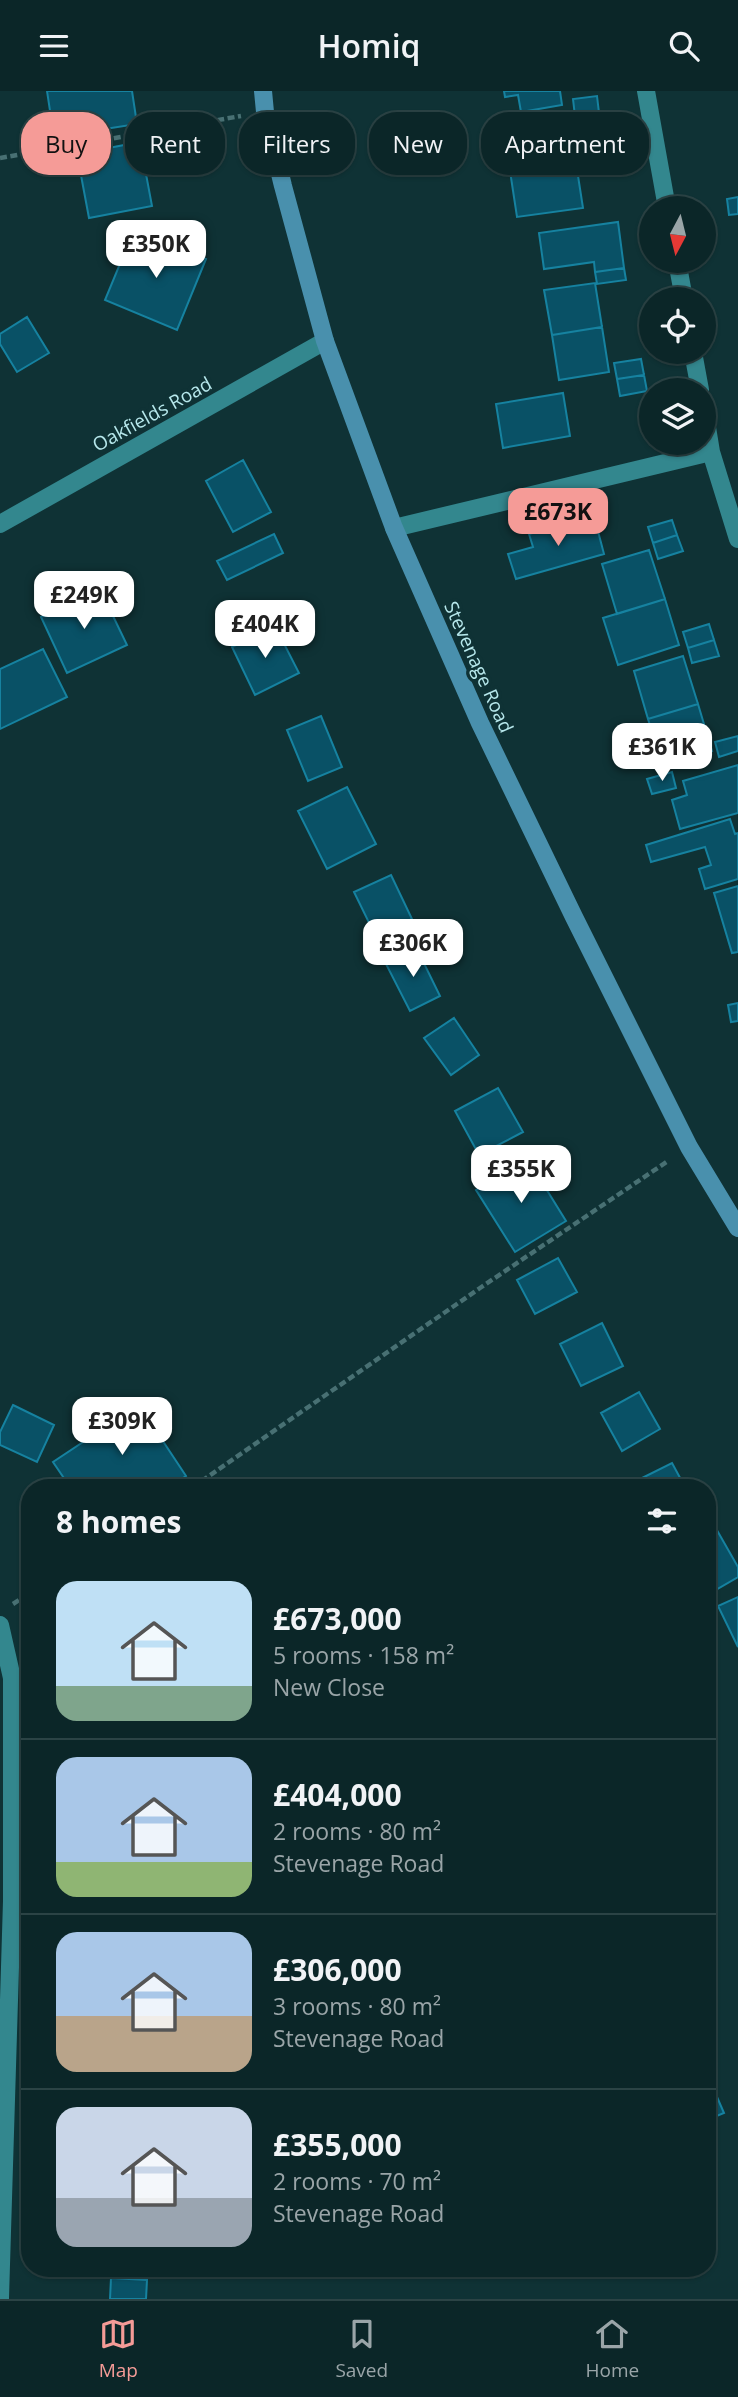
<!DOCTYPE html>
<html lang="en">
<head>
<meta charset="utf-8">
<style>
	body { margin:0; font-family:"Open Sans",sans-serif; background:#193234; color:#f1f3f6; height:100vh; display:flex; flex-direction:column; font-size:26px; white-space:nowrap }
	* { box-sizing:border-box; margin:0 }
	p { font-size:23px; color:#9aa5a8 }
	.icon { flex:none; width:38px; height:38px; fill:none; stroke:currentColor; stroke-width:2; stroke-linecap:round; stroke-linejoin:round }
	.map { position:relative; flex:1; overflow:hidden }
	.sheet { position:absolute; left:21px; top:1388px; width:695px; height:798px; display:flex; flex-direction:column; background:#0b2628; border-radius:28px; box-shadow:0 2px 5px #0004,0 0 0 2px #2b4345 }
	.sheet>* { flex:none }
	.top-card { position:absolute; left:21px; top:21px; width:696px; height:63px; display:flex; gap:14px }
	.needle { width:46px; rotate:187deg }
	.buttons { position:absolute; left:639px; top:105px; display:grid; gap:14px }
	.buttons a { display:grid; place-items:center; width:77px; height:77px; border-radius:50%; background:#0b2628; box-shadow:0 2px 5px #0004,0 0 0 2px #2b4345; font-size:35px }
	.price { position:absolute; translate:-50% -60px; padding:0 16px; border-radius:14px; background:#fff; color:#222; font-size:23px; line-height:46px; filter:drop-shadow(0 2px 4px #0008) }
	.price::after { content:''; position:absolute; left:50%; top:42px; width:21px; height:16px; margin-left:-10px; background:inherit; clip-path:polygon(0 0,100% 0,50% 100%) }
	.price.selected { background:#f59b97; color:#111 }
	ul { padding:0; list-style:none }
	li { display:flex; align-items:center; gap:21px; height:175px; padding:0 35px }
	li+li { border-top:2px solid #2b4345 }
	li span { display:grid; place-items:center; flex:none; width:196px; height:140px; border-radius:21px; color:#555 }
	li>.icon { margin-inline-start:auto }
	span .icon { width:84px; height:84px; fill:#fffc; stroke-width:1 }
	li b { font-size:30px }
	h2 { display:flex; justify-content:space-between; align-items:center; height:84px; padding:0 35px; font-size:30px }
	.pill { padding:0 24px; border-radius:28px; background:#0b2628; box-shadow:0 2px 5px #0004,0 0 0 2px #2b4345; font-size:24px; line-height:63px }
	.pill.selected { background:#f59b97; color:#111 }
	header { display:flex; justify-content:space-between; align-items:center; height:91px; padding:0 35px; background:#0b2628; font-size:32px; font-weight:600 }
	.menu { display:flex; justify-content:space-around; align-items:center; height:98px; border-top:2px solid #2b4345; background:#0b2628; font-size:19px; color:#9aa5a8 }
	.menu a { display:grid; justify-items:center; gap:4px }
	.menu .selected { color:#f59b97 }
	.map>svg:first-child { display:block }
</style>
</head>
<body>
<header><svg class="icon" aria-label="menu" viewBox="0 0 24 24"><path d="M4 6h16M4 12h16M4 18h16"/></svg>Homiq<svg class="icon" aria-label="search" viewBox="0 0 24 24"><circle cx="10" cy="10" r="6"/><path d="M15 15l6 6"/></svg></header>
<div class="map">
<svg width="738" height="2208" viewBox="0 0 738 2208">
	<rect width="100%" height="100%" fill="#0f3235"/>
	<path fill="#095166" stroke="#1682a0" stroke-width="2" d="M47,0H132L137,33L54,46Z
		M504,0H560L562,14L521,21L518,4L505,6Z
		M597,5L599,22L575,25L573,8Z
		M599,22L601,39L577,42L575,25Z
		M571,38L576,72L510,80L506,46Z
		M140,51L152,115L89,127L77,63Z
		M576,72L583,117L517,126L510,80Z
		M738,106V123L729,124L727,108Z
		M618,131L624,177L595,181L594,171L544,178L539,142Z
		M134,139L206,168L177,239L105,209Z
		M624,177L626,189L597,193L595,181Z
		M595,192L602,236L552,244L544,199Z
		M27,226L49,262L17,281L0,253V243Z
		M602,236L609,281L559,289L552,244Z
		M641,268L644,284L617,288L614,272Z
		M644,284L647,300L620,305L617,288Z
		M563,302L570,345L503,357L496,313Z
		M243,369L271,421L233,441L206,390Z
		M594,425L604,463L516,488L508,463L533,456L529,443Z
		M672,429L677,444L653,452L648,436Z
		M274,443L283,462L227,489L217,470Z
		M677,444L683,460L658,468L653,452Z
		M649,459L665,508L617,523L602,473Z
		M100,498L127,554L67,582L41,526Z
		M665,508L679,554L618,574L603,527Z
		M709,533L714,549L688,557L683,541Z
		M275,535L299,582L255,604L232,556Z
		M714,549L719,565L692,572L688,557Z
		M43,558L67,606L0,638V578Z
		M683,565L698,613L648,628L634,580Z
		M698,613L712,660L663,675L648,628Z
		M321,625L342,676L308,690L287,639Z
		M738,645V660L719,666L715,651Z
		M738,674V722L680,738L672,709L687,704L683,690Z
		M672,681L676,697L652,703L647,688Z
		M347,696L376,753L327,778L298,720Z
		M730,728L735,743L738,742V788L705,798L699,778L711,774L705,756L651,771L646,754Z
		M391,784L412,828L376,846L354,801Z
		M738,795V861L732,862L714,802Z
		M416,856L440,905L410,920L385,871Z
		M738,912V930L731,931L728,914Z
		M454,927L479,964L451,984L424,947Z
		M498,997L523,1041L479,1064L455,1020Z
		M527,1067L566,1130L515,1161L476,1099Z
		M558,1167L577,1201L535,1223L517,1189Z
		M602,1232L623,1275L581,1295L560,1253Z
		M639,1301L660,1338L622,1360L601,1322Z
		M13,1314L54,1334L37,1371L0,1354V1341Z
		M139,1314L186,1385L169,1396H70L53,1371Z
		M672,1372L685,1396H637L634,1391Z
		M714,1434L738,1476V1486L707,1504V1438Z
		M738,1506V1556L718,1515Z
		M707,1983L724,2022L707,2029Z
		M111,2187L147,2189L146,2208H110Z"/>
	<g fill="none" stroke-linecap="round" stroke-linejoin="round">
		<path stroke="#487073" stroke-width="4.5" stroke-dasharray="7 3.5" stroke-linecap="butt" d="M0,67L241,25
			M193,1396L480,1197L668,1070
			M13,1513L30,1502"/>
		<path stroke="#33878e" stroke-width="18" d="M646,0L667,117
			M677,170L684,208
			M693,261L700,299
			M704,318L711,361L738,448
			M0,433L325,250
			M394,437L711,361
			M0,1534L12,1587V1810L0,2207"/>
		<path stroke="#4990ad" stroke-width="18" d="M263,0L265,21L283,95L325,250L394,437L480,632L574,826L689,1056L738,1137"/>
	</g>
	<g text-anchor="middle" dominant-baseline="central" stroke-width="7" stroke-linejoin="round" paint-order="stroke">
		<g font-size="19" fill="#b7e8ec" stroke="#0f3235">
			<text transform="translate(152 323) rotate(-29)">Oakfields Road</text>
			<text transform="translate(479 576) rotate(66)">Stevenage Road</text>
		</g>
	</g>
</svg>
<div class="buttons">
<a><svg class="needle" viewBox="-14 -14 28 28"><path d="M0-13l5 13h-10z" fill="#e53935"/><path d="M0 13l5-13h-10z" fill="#9aa5a8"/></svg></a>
<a><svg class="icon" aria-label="locate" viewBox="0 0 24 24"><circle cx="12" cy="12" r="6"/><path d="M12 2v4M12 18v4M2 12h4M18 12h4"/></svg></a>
<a><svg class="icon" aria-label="layers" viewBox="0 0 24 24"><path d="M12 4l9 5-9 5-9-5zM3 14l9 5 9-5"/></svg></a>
</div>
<b class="price" style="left:156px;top:189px">£350K</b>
<b class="price selected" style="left:558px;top:457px">£673K</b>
<b class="price" style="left:84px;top:540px">£249K</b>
<b class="price" style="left:265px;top:569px">£404K</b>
<b class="price" style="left:662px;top:692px">£361K</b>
<b class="price" style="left:413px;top:888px">£306K</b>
<b class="price" style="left:521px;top:1114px">£355K</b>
<b class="price" style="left:122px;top:1366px">£309K</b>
<div class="top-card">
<a class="pill selected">Buy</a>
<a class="pill">Rent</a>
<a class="pill">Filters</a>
<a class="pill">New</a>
<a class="pill">Apartment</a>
</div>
<section class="sheet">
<h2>8 homes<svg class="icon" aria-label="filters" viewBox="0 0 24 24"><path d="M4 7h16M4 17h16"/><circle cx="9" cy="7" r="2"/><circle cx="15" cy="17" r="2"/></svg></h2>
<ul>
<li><span style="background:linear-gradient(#bfe0f5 75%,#7fa58c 0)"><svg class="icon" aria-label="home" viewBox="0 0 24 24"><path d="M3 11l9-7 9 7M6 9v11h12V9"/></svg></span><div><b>£673,000</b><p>5 rooms · 158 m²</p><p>New Close</p></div></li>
<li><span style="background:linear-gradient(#a9c7e8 75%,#8fb573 0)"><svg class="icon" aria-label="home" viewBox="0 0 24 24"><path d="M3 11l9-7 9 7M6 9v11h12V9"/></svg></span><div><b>£404,000</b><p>2 rooms · 80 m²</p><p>Stevenage Road</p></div></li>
<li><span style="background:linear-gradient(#a9c7e8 60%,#b9a48a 0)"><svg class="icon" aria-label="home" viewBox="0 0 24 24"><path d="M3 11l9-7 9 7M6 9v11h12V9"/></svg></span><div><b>£306,000</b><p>3 rooms · 80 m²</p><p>Stevenage Road</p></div></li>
<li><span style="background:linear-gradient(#c9d6e8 65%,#9aa5b1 0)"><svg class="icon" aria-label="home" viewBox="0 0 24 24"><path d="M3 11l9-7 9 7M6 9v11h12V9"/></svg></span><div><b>£355,000</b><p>2 rooms · 70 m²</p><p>Stevenage Road</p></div></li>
</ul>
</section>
</div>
<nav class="menu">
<a class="selected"><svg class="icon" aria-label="map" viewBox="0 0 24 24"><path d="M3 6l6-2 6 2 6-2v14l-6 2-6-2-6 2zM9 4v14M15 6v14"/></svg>Map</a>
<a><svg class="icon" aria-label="saved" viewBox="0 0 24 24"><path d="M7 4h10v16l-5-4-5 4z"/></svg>Saved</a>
<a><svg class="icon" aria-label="home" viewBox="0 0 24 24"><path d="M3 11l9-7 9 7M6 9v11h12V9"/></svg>Home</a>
</nav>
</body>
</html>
